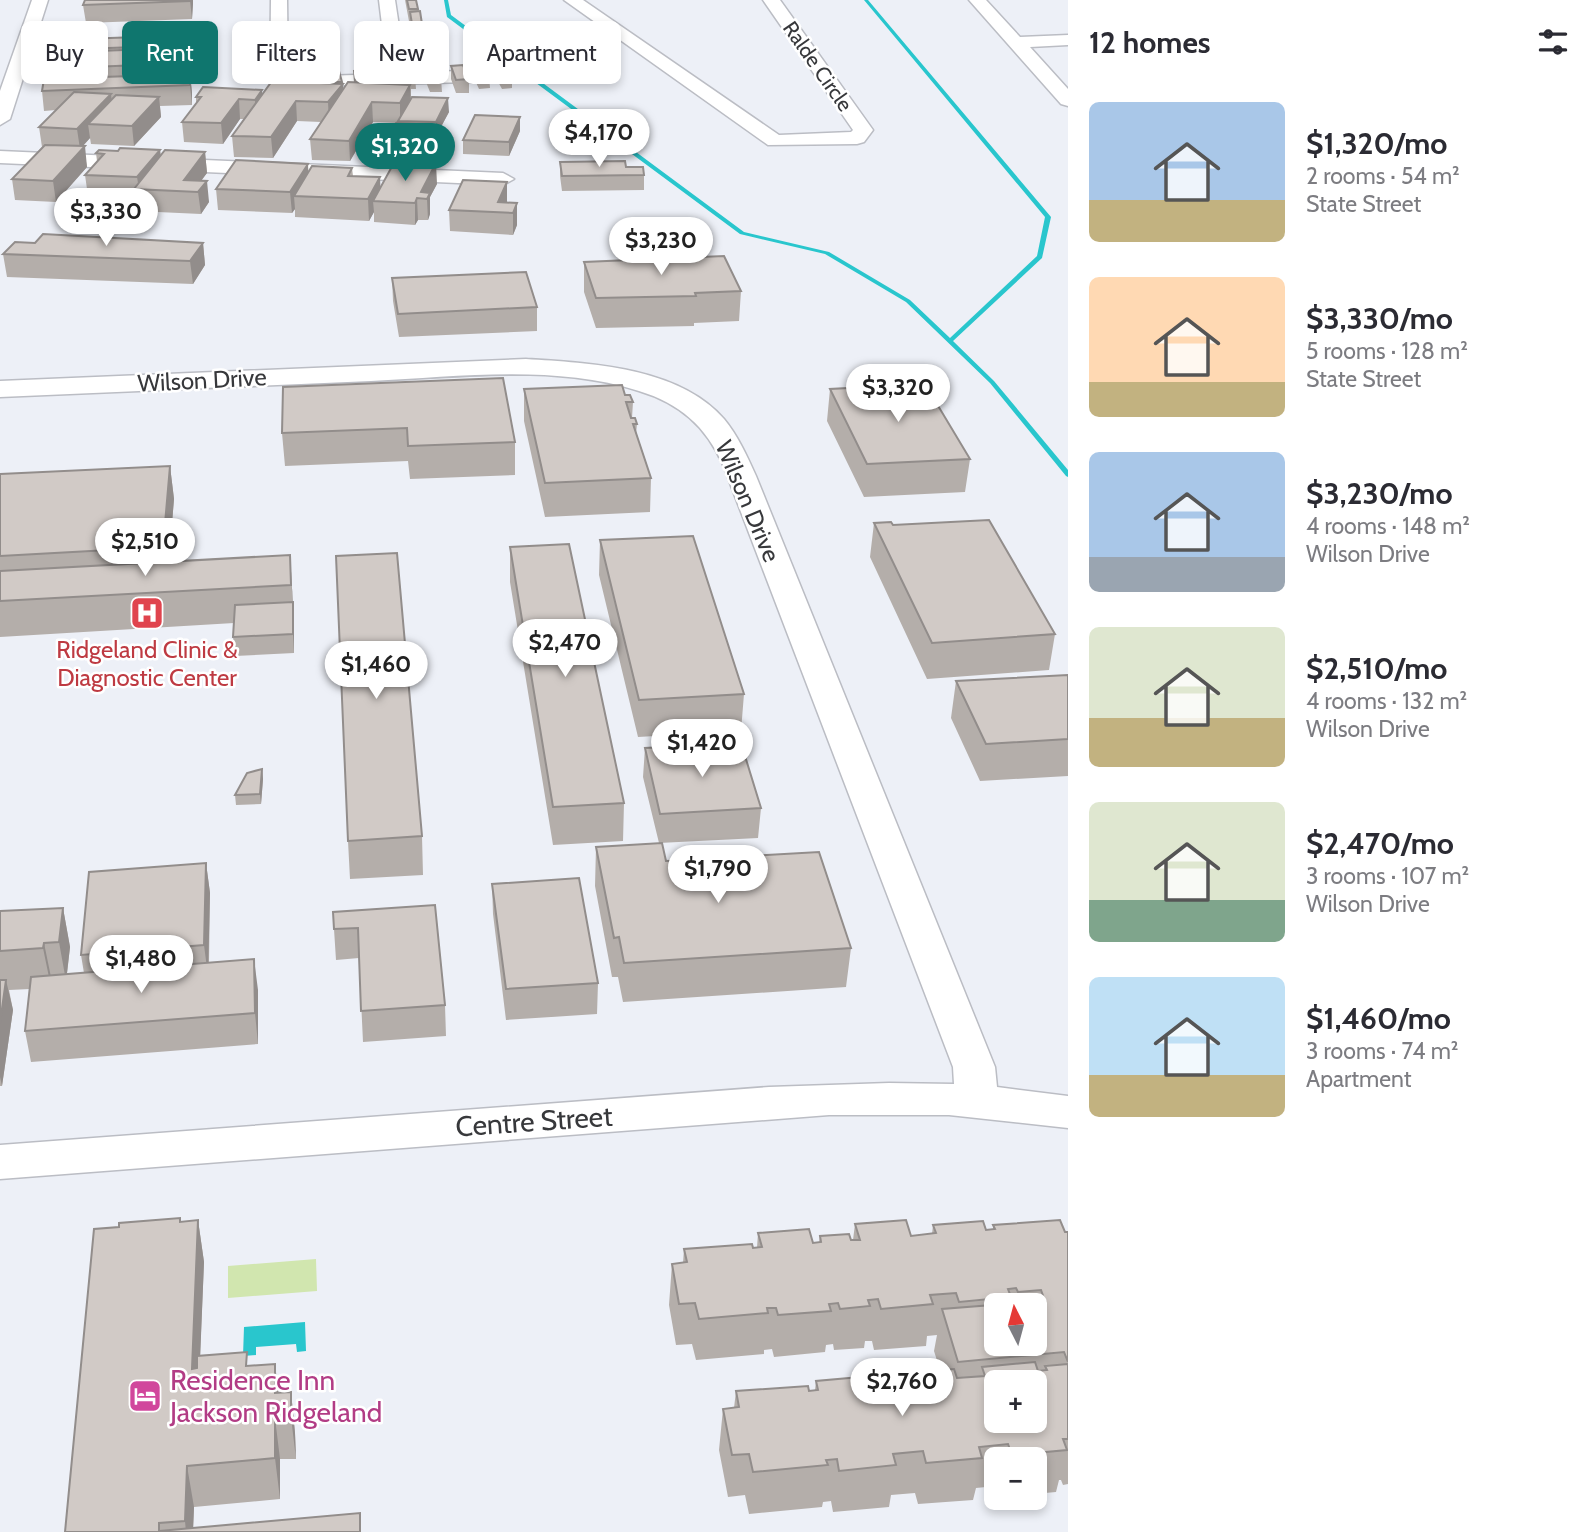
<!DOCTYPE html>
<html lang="en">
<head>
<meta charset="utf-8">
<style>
	body { margin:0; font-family:Cabin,sans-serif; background:#f2f2f3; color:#2b2b33; height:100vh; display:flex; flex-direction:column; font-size:26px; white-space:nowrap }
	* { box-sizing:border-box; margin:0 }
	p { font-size:23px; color:#7c7c81 }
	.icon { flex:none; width:38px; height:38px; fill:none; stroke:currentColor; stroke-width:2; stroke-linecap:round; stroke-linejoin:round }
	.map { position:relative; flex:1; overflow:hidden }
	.panel { display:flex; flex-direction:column; background:#fff; width:525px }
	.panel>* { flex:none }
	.guide { position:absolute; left:21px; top:21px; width:665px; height:63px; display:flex; gap:14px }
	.needle { width:46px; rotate:354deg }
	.controls { position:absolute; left:984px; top:1293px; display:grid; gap:14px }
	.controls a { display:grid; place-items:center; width:63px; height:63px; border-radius:10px; background:#fff; box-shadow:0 4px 10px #0003; font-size:35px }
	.price { position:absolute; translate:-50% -60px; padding:0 16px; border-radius:24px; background:#fff; color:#222; font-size:23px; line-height:46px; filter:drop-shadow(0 2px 4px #0008) }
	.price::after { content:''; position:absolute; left:50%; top:42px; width:21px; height:16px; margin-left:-10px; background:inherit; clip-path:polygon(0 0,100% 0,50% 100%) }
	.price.on { background:#0f766e; color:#fff }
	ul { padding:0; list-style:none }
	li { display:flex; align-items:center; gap:21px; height:175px; padding:0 21px }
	li span { display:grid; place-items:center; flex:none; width:196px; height:140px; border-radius:10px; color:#555 }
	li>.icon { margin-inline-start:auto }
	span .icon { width:84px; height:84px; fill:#fffc; stroke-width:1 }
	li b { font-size:30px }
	h2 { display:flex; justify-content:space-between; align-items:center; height:84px; padding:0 21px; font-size:30px }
	.pill { padding:0 24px; border-radius:10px; background:#fff; box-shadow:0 4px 10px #0003; font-size:24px; line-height:63px }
	.pill.on { background:#0f766e; color:#fff }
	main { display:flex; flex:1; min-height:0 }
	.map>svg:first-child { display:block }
</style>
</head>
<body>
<main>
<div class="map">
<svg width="1068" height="1532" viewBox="0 0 1068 1532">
	<rect width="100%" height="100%" fill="#edf0f7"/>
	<path fill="#d1e6af" d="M316,1259L317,1291L228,1298V1266Z"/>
	<path fill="#29c6cd" d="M305,1322L306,1351L297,1352L296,1344L256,1347V1355L243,1356L244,1327Z"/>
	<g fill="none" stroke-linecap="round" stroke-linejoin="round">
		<path fill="#29c6cd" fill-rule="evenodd" d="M444,0H448L451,15L744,232L829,252L910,300L950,338L1037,256L1045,217L864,0H868L1051,217L1042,258L953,341L994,381L1068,470V477L1066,476L990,383L906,302L825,254L740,234L447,17Z"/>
		<defs>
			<path id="street" d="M32,0H48L10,119L0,125V91Z
				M271,0H287L288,77L388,74L379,0H395L406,73L510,69L519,75L510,81L272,87L270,83Z
				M564,0H583L779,135L851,132L853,130L763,0H780L873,130L864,142L857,144L768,145Z
				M969,0H986L1020,37L1068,35V45L1030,47L1068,89V106L1061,104Z
				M0,151L503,173L514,179L503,185L0,163Z
				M526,359C590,363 679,367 724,419C738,436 747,456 756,476L995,1067L997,1087L1068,1096V1128L949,1115H829L0,1179V1145L769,1087L889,1083L954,1084L953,1067L723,465C706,426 679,403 639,391C553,364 459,377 371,381C247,386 124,392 0,397V381Z"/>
		</defs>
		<use href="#street" stroke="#bbbdc4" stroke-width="3"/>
		<use href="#street" fill="#fff" fill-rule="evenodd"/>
	</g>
	<path fill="#b4aeaa" d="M79,0H193L192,19L86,23L83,5L85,0Z
		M405,0H416L422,24L423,36L412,37Z
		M195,35L197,47H202L204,73L143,75L190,74L192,93V105L160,106L161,117L134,146L91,144L90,138L83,146L87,167L56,202L15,200L12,179L42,147L39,127L56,110L44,111L42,91L47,79L44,60L50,53V50Z
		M474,65L489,75L490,88L479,89L474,78Z
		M496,65L512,75V88L502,89L496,78Z
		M451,66L469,79V93H456L451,79Z
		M401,68L415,76L416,89H411V98L449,112L436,136H435V139L422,162L437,184L430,197V214L428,220H418L415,225L374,222V212L369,221L295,217V209L292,213L218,210L216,189L308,172L352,168L353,176L380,188L394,163H381V149L398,123L373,122L350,161L312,160L310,139L321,122L297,121L273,158L234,157L232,136L244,119H240L223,144L184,142L182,122L196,103V97L262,94L305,82L304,73L318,83H329L328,72L339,71L343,88L355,82L354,71L365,70L367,83H378V78L389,69L390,84H403Z
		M426,69L441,78L442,92H430L426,82Z
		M520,131L509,156L463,154V140Z
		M160,150L161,156L205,152L207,173L201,180L209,202L201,214L136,211L135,198L88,196L85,175L97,161L96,153L118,151Z
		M560,162L626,167L644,175V190L562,191L560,176Z
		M507,182V203H517V225L513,235L450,231L449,210Z
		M203,243L205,265L193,284L7,277L3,254Z
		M584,262L741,291L739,321L694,323V326L596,328L584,292Z
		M392,278L537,307V331L399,337L393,301Z
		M283,387L515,442V475L410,479L408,461L285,466L282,433Z
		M524,389L625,395L633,402L632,418L637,424L636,434L651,478L650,512L545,517L524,421Z
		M830,389L970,459L965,492L864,497L827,421Z
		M170,466L174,499L169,561L290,555L294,621V653L235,656L233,637L234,623L0,637V474Z
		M874,523L893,525L1055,634L1049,670L927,679L870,557Z
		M600,540L744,694L741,731L638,737L599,575Z
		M510,547L624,803L623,841L553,845L510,582Z
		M1068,675V776L980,781L951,718L956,681Z
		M645,748L761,808L758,838L659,843L643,777Z
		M262,769L263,779L261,804L236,805L235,795Z
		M422,836L423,875L350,879L348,841Z
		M596,847L666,861L851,948L846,987L623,1002L618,977H612L595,886Z
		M206,863L210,893L209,963L258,990V1044L31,1062L25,1031L30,989L9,990L13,1010L2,1086H0V911L63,908L70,947L67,974L84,973L81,955Z
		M492,884L598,983L597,1014L506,1020L493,914Z
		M435,905L445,1005L446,1036L363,1042L359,958L336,960L334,929Z
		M198,1220L204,1262L200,1356L248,1366L279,1393L291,1392L295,1433L296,1459H280V1499L194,1507L193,1528L360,1513L361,1532H65L181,1222Z
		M855,1224L911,1236L932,1234L933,1225L986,1230L993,1229V1225L1068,1232V1484L1063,1485L1061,1480H1059L1056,1492L1034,1494V1460H996V1486L976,1488L973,1500L918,1504L915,1493L891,1495L889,1507L833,1512L831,1501L823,1502L822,1507L749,1514L745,1495L728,1497L719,1450L723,1409L734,1408L736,1391L815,1390L816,1381L874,1385L898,1383L900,1373L940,1370L934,1351L937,1335L927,1336L926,1346L874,1350L872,1341H865L864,1348L834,1350L833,1344L826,1345L825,1352L774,1357L772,1349L764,1350V1354L696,1360L692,1344L676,1345L669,1305L672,1264L683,1263L684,1249L757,1248L758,1233L813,1243H819L820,1236L853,1240Z"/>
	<path fill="#928d8b" d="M190,0H193V4L192,19Z
		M141,56L143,75L142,84L140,65Z
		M190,74L192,93V105L190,85Z
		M343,84L344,103L329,122L328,102Z
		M410,85L411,104L400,121V103Z
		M262,90L263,109L256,120L255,100Z
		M111,94L113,114L88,124L90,138L80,149L77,129Z
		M159,97L161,117L134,146L132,126Z
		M448,98L449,112L436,136V122Z
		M239,99L240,119L223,144L221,123Z
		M296,101L297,121L273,158L271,137Z
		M372,102L373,122L350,161L349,141Z
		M520,117V131L509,156V142Z
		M435,125V139L421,165L420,151Z
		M85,146L87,167L56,202L53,181Z
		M160,150L162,171L139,189L137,177Z
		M205,152L207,173L193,192L184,180Z
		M436,163L437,184L430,197V214L428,220L427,199L421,192Z
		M308,164L309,185L294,196L295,209L292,213L290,192Z
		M380,177L381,199L373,201L374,212L369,221L368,199Z
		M207,181L209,202L201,214L198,192Z
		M507,182V203L498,202Z
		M417,198L418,220L415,225V203Z
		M517,203V225L513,235V213Z
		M203,243L205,265L193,284L190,261Z
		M170,466L174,499L167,582L163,547Z
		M290,555L294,621V653L293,634V610Z
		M262,769L263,779L261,804L260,794Z
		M206,863L210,893L208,976L204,945Z
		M63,908L70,947L66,981L59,942Z
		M44,943L52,982L51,987L43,948Z
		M254,959L258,990V1044L255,1013Z
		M6,980L13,1010L2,1086L0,1077V1023Z
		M198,1220L204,1262L198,1410L192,1369Z
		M275,1364L280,1405L275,1393Z
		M291,1392L295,1433L296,1459L291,1417Z
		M275,1418L280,1459V1499L275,1458Z
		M187,1466L194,1507L193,1532H186L185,1521Z"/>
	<path fill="#d1cac6" stroke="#928d8b" stroke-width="2" fill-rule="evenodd" d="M85,0H190V1L83,5Z
		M407,0H416L418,9H409Z
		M420,11L422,24H412L410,12Z
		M195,35V45L50,50L53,40Z
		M202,47V54L141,56L140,65L66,68L68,59L44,60L46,53Z
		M485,64L489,75L478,76L474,65Z
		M507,64L512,75H501L496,65Z
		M463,65L469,79L456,80L451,66Z
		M413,67L415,76H403L401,68Z
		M437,68L441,78L430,79L426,69Z
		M379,69H389L388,78H378Z
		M365,70L367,81L355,82L354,71Z
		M339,71L342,82H330L328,72Z
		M315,72L318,83L306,82L304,73Z
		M190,74V85L42,91L44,79Z
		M286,76H296L295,82L286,81Z
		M272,81L343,84L328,102L296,101L271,137L232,136Z
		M348,82L410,85L400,103L372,102L349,141L310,139Z
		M203,87L262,90L255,100L239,99L221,123L182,122L201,97H196Z
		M74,92L111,94L77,129L39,127Z
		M116,95L159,97L132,126L88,124Z
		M412,97L448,98L436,122L398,121Z
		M475,115L520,117L509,142L463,140Z
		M396,123L435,125L420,151L381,149Z
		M45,145L85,146L53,181L12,179Z
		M120,148L160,150L137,177L85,175L104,154L96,153L99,150L118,151Z
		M165,150L205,152L184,180L207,181L198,192L134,189Z
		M236,160L308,164L290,192L216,189Z
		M395,161L436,163L421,192L430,193L427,199L417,198L415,203L373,201Z
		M625,161L626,167H643L644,175L562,176L560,162Z
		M312,166L352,168L348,176L380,177L368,199L294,196Z
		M463,180L507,182L498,202L517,203L513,213L449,210Z
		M43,234L203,243L190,261L3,254L15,242L35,243Z
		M724,256L741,291L695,293L696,296L596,298L584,262Z
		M526,272L537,307L398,314L392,278Z
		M503,378L515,442L408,446L407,428L282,433L283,387Z
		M925,384L970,459L867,464L830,389Z
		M622,385L625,395H630L633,402H626L631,418H635L637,424H633L651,478L545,483L524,389Z
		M170,466L163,547L0,556V474Z
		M989,520L1055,634L932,643L874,523L891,522L893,525Z
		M693,536L744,694L639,700L600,540Z
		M569,544L624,803L553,807L510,547Z
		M397,553L422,836L348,841L336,556Z
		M290,555L291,585L0,601V571Z
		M293,602V634L233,637L235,605Z
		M1068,675V739L986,744L956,681Z
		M741,743L761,808L660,814L645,748Z
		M262,769L260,794L235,795L247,773Z
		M662,843L666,861L819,852L851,948L624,963L619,937L614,938L596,847Z
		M206,863L204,945L81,955L89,872Z
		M579,878L598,983L506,989L492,884Z
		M435,905L445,1005L361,1011L358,928L334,929L333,912Z
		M63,908L59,942L44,943L43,948L0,951V911Z
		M254,959L255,1013L25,1031L31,977Z
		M0,980H6L0,1023Z
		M180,1218V1222L198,1220L192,1369L197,1368V1356L247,1352L246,1366L275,1364V1393L291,1392V1417L275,1418V1458L187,1466L185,1521L159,1523V1531L360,1513V1532H65L94,1229L119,1227V1223Z
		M906,1220L911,1236L936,1233L933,1225L983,1221L986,1230L995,1229L993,1225L1060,1220L1065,1232H1068V1362L1064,1352L958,1362L942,1309L1045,1301L1041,1290L1018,1292L1016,1288L1008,1289L1011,1297L959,1302L956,1293L930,1295L933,1304L881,1309L878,1299L868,1300L870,1306L840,1309L838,1303L829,1304L831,1311L778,1315L776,1308H767L768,1313L699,1319L695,1303L679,1304L672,1264L687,1262L684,1249L752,1244L753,1248L762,1247L758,1233L809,1229L813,1243L821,1242L820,1236L849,1234L851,1240H860L855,1224ZM996,1306H1034V1344H996Z
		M1035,1362L1038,1371L1047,1370L1045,1366L1068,1364V1439H1063L1067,1450L1012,1455L1008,1444L979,1447L982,1458L926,1463L923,1451L893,1454L896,1465L839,1471L837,1459L826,1460L828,1465L753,1472L749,1454L732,1455L723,1409L739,1407L736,1391L808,1386L809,1391L818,1390L816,1381L871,1376L874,1385L902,1382L900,1373L954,1369L957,1378L985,1376L982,1367ZM996,1382H1034V1421H996Z"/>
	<defs>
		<symbol id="hospital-square" viewBox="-11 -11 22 22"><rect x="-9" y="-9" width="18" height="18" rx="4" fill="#e0444e" stroke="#fff"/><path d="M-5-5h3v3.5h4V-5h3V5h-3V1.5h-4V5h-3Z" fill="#fff"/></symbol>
		<symbol id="hotel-square" viewBox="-11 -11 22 22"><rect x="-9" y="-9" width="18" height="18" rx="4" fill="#d1479c" stroke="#fff"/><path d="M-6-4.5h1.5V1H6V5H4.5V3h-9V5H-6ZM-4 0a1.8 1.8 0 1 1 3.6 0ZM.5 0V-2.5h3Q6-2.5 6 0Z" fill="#fff"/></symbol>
	</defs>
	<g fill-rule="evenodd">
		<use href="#hospital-square" x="128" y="594" width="38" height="38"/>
		<use href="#hotel-square" x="126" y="1377" width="38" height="38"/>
	</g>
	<g text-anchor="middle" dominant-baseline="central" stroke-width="5" stroke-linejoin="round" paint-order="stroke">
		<g font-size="21" fill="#37383b" stroke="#fff">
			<text transform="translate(818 66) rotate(55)">Ralde Circle</text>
		</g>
		<g font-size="24" fill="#37383b" stroke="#fff">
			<text transform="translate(202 380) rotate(-3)">Wilson Drive</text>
			<text transform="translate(748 501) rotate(67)">Wilson Drive</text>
		</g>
		<g font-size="24" fill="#be3a42" stroke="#fff">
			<text x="147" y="649">Ridgeland Clinic &amp;<tspan x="147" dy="28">Diagnostic Center</tspan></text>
		</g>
		<g font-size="28" fill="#37383b" stroke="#fff">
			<text transform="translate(534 1121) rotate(-4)">Centre Street</text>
		</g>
		<g font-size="28" fill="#b23c85" stroke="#fff" text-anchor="start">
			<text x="170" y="1380">Residence Inn<tspan x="170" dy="32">Jackson Ridgeland</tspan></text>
		</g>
	</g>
</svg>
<div class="controls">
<a><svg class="needle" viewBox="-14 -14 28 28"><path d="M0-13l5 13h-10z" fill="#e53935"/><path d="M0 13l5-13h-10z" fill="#7c7c81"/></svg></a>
<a>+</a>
<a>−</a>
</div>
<b class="price" style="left:599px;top:169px">$4,170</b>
<b class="price on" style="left:405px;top:183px">$1,320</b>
<b class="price" style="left:106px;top:248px">$3,330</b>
<b class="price" style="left:661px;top:277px">$3,230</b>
<b class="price" style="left:898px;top:424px">$3,320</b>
<b class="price" style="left:145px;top:578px">$2,510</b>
<b class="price" style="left:565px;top:679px">$2,470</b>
<b class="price" style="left:376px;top:701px">$1,460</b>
<b class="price" style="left:702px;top:779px">$1,420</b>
<b class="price" style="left:718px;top:905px">$1,790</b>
<b class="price" style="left:141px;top:995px">$1,480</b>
<b class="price" style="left:902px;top:1418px">$2,760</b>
<div class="guide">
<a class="pill">Buy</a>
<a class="pill on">Rent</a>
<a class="pill">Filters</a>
<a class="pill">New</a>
<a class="pill">Apartment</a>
</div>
</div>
<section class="panel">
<h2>12 homes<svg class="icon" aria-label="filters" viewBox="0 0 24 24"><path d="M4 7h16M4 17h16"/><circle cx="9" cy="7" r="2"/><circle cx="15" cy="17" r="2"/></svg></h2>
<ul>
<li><span style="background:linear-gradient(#a9c7e8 70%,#c2b280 0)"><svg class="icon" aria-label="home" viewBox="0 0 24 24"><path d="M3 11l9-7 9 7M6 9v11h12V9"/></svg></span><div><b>$1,320/mo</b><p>2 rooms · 54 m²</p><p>State Street</p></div></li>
<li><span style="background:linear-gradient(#ffd9b3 75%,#c2b280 0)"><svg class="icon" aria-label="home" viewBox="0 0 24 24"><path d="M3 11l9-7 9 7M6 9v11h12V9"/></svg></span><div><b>$3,330/mo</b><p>5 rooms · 128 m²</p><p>State Street</p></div></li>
<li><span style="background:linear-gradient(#a9c7e8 75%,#9aa5b1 0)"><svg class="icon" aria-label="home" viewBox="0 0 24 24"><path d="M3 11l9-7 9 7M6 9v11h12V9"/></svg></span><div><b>$3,230/mo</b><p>4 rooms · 148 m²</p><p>Wilson Drive</p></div></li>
<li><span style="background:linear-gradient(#dfe7d0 65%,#c2b280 0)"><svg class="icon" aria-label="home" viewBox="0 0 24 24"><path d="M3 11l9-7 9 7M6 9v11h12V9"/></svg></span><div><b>$2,510/mo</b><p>4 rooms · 132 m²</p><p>Wilson Drive</p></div></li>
<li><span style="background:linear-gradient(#dfe7d0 70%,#7fa58c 0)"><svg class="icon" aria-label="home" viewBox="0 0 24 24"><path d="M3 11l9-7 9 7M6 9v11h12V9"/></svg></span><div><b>$2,470/mo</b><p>3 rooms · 107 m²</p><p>Wilson Drive</p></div></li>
<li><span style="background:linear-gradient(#bfe0f5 70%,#c2b280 0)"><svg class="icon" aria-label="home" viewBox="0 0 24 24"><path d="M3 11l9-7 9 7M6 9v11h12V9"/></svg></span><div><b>$1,460/mo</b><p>3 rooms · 74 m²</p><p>Apartment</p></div></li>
</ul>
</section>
</main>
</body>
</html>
